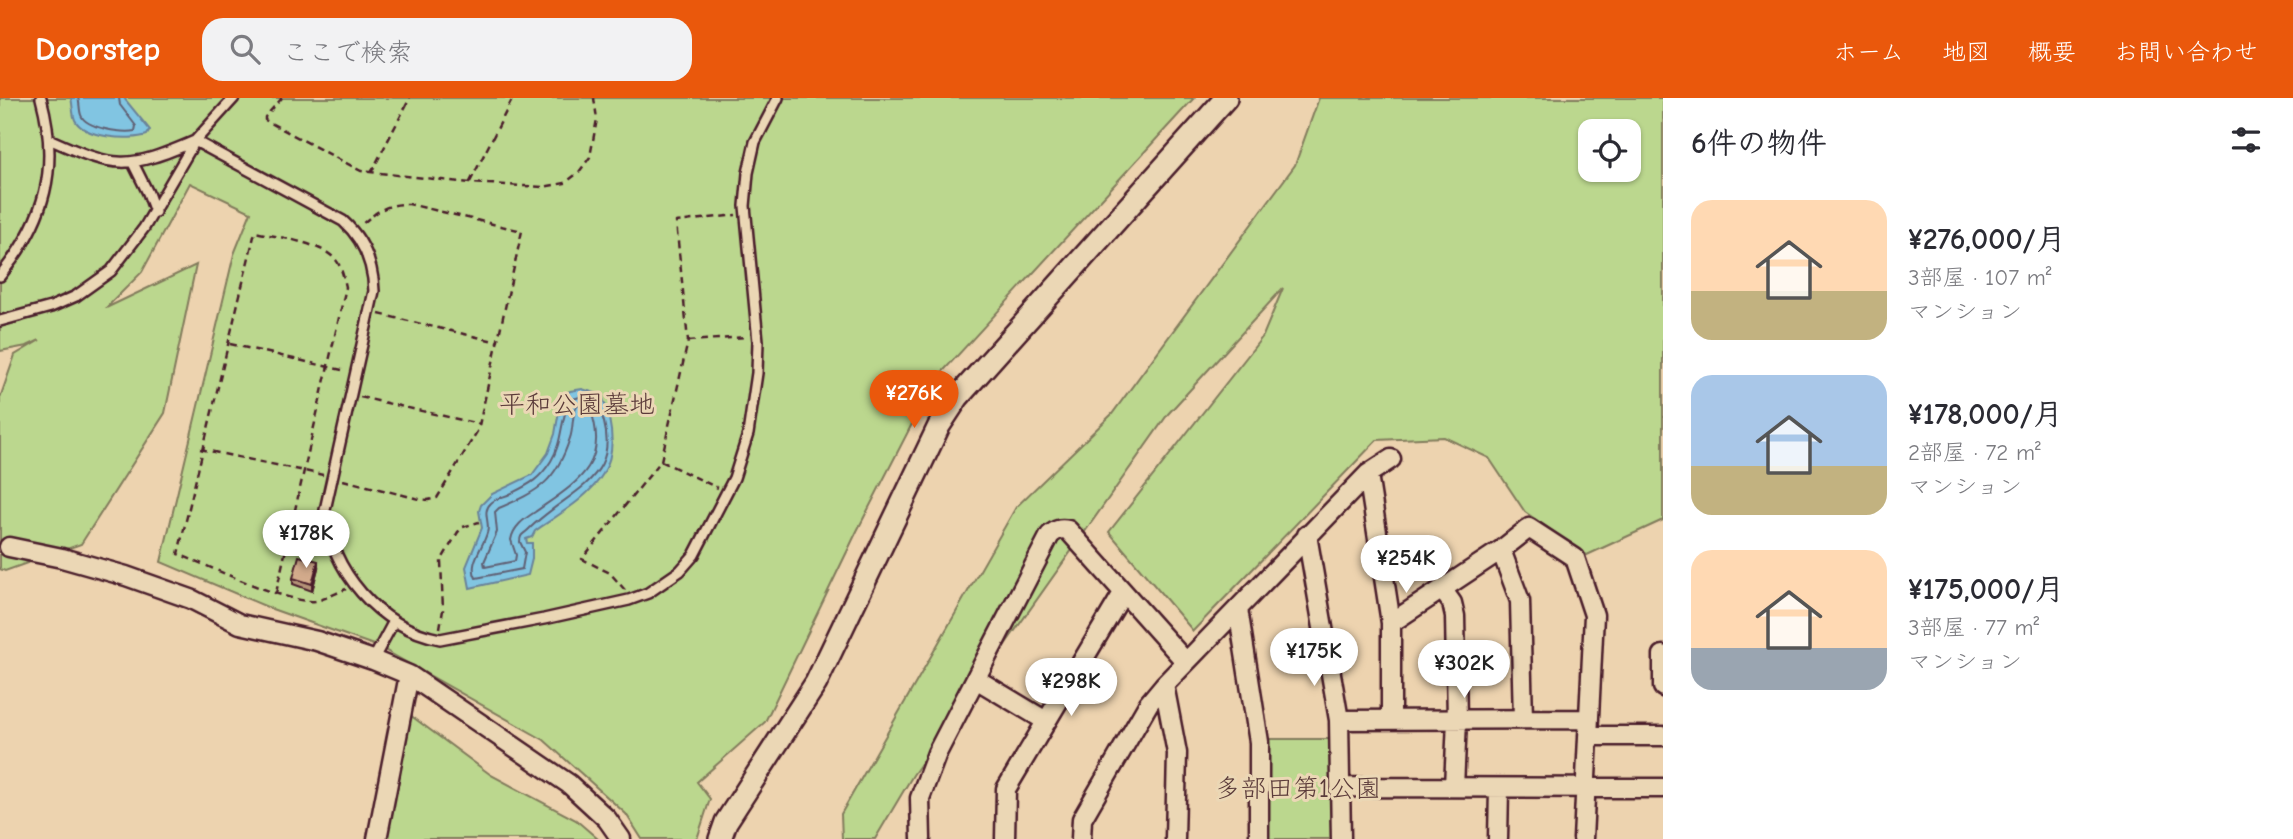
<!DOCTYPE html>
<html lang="ja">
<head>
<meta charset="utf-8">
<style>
	body { margin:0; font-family:"Comic Neue","Klee One",sans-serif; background:#f2f2f3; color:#2b2b33; height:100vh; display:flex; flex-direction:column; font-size:26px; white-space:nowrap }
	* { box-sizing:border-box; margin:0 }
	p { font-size:23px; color:#7c7c81 }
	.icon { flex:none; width:38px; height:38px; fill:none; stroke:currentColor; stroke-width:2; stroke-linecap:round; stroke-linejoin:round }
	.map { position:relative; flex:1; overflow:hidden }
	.panel { display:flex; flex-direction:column; background:#fff; width:630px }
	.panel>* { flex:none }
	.buttons { position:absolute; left:1578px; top:21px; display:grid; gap:14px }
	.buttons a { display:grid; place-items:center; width:63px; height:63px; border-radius:14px; background:#fff; box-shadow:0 2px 5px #0004; font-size:35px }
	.price { position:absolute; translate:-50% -60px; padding:0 16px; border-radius:24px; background:#fff; color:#222; font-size:23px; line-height:46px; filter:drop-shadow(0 2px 4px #0008) }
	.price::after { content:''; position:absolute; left:50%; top:42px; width:21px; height:16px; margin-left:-10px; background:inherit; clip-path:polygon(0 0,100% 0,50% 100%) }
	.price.on { background:#ea580c; color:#fff }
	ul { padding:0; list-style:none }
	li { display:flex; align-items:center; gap:21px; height:175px; padding:0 28px }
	li span { display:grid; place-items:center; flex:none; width:196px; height:140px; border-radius:21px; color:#555 }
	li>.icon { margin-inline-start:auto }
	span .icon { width:84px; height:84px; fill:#fffc; stroke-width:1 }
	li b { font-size:30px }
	h2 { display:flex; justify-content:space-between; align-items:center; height:84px; padding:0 28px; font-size:30px }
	header { display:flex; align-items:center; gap:42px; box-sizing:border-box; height:98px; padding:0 35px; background:#ea580c; color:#fff }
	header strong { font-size:33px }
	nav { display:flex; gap:38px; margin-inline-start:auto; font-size:24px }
	.search { width:490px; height:63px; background:#f2f2f3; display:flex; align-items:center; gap:18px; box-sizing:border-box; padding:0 24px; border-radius:21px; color:#7c7c81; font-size:26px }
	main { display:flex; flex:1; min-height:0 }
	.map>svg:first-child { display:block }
</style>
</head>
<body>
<header>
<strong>Doorstep</strong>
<div class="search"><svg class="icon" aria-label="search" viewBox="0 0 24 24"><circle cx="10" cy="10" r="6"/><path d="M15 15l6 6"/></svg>ここで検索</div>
<nav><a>ホーム</a><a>地図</a><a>概要</a><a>お問い合わせ</a></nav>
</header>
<main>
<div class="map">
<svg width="1663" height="741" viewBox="0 0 1663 741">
	<rect width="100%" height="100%" fill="#edd3af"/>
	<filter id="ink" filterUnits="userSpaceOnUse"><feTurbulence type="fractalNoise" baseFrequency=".0143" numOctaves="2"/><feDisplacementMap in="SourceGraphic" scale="14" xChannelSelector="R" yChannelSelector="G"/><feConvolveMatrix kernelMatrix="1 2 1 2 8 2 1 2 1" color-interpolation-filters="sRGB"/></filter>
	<g filter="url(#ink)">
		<path fill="#bbd78e" stroke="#827b5c" stroke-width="2" fill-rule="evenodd" d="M0,0H1194L934,283L857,433L765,624L697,684L710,701L697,741H642L626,716L544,642L379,549L272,511L161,464L234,156L251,114L190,85L142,174L106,210L196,167L165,315L81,446L5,473L0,471V300L15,257L40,242L27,248L0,253Z
			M1319,0H1663V422L1587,457L1525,414L1489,360L1444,339L1377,342L1193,533L1109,434L1263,238L1283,190L1168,316L913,677L875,741H842L841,716L1016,409L1112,316L1295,67ZM1591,33H1629V72H1591Z
			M410,617L491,677L576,722L598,741H382Z
			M1263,641H1333V741H1263Z"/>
		<path fill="#81c5e2" stroke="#6b8399" stroke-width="2" d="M71,0H124L150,32L147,37C130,43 84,40 75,22C72,15 73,7 71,0Z
			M582,291L602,297C630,374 594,393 535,433L532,439L526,441L527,445H532V461L528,477L470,490L466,469L482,430L479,413L481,407L492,396L532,377L548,355L555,336L560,307L565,297L570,293Z"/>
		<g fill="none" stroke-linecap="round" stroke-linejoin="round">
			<path stroke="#606174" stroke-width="2" d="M78,0C80,5 79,12 81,17C86,31 123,35 135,33L136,28L120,7L119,0
				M583,298L596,302C632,381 570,389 528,432C523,437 520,436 520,444L525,454L522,471L476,480C468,465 483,450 487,435C491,425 481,414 491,405C496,400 504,399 510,396C530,386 539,382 551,363C563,344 560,321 570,302Z
				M583,307L590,310C611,367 576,385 535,414C524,421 513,429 511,442L516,457L515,463L485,469L484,464L497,434L495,414L499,410C539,393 556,384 570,340C574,329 571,318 577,308Z"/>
			<defs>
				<path id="service" d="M49,41C115,71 128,72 195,43
					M195,43L343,123C364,142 373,165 374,193L325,412C331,473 378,529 440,541L544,521L629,502L648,495L680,473L694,457L734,380L748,336L757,275L758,243L745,108L748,75L755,44L778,0
					M133,65L148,95L155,114
					M0,178C45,122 60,70 41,0
					M0,223L51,209L76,198L111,173L144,130L195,43L234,0
					M373,562L394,523"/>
				<path id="minor" d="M1368,376L1391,525V622
					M1307,437L1339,622L1341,741
					M9,449L62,460L126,478L191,501L240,526L317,543L373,562L409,577L569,686L607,721L621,741
					M1501,452L1520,503L1523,621
					M1442,491L1452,505L1455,518L1457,622L1454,689
					M1238,511L1259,644V741
					M1391,525L1501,452L1529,430L1575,460L1594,517L1583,741
					M1663,557V589
					M976,581L1046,623
					M1164,587L1177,655L1175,741
					M1339,622L1589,621
					M1588,638H1663
					M1341,689L1663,690
					M377,741L409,577
					M921,741L920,700L937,655L1050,437C1056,432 1060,430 1068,432L1185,563
					M1005,741L1006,691L1123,495
					M1081,741L1082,721L1149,605L1164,587L1368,376L1391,361
					M1498,741L1499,690"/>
				<path id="tertiary" d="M720,741L726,724L816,585L939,328L958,299L1226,0"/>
			</defs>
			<use href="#service" stroke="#4a1f2b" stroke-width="14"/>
			<use href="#minor" stroke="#4a1f2b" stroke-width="23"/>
			<use href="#tertiary" stroke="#4a1f2b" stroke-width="26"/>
			<path stroke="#4a1f2b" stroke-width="2.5" stroke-dasharray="7 5" stroke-linecap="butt" d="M282,0L265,19V22L361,73L470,85L543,89L565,85L579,74L590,59L597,21L594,0
				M371,75L410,0
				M470,84L513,0
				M379,216L498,244
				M688,243L747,239
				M230,246L346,273
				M360,299L479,326
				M200,351L323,377
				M661,363L718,390
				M343,382L419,401L428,402L437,400L478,332L522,133L409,106C386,106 379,112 362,126
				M625,492L610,475L582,461L661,363L688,243L676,124L736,117
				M276,495L346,189C344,180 341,168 336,162C321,144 276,139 255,134L178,456C207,467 288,506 315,503C326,501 336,495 346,491
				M440,530L443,512L441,463L458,434L463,429L479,424"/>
			<use href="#service" stroke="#ebd7b5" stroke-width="9"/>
			<use href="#minor" stroke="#ebd7b5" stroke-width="18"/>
			<use href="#tertiary" stroke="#ebd7b5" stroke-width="21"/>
		</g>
		<path fill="#b59378" stroke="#4a1f2b" stroke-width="2" d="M318,470L312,493L293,486V480Z"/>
		<path fill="#947862" stroke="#4a1f2b" stroke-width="2" d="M318,463V470L312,493V486Z"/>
		<path fill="#d3ab8c" stroke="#4a1f2b" stroke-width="2" d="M299,458L318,463L312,486L293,480Z"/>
	</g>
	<g text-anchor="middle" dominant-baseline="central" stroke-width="6" stroke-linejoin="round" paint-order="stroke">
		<g font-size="26" fill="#5b3b3a" stroke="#ebd7b5">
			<text x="577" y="307">平和公園墓地</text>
			<text x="1298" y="691">多部田第1公園</text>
		</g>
	</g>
</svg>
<div class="buttons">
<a><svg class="icon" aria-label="locate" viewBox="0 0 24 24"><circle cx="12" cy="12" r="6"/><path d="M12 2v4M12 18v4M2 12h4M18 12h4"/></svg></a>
</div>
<b class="price on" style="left:914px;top:332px">¥276K</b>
<b class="price" style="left:306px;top:472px">¥178K</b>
<b class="price" style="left:1406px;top:497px">¥254K</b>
<b class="price" style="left:1314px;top:590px">¥175K</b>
<b class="price" style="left:1464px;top:602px">¥302K</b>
<b class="price" style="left:1071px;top:620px">¥298K</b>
</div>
<section class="panel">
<h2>6件の物件<svg class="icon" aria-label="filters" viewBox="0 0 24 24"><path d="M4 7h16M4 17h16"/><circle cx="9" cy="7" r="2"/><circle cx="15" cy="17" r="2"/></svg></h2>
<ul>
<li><span style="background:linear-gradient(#ffd9b3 65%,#c2b280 0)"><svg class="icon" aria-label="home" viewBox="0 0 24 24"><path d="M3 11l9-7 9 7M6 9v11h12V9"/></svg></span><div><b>¥276,000/月</b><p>3部屋 · 107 m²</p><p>マンション</p></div></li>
<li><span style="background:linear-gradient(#a9c7e8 65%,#c2b280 0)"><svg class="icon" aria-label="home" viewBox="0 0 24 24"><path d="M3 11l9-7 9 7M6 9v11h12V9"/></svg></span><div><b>¥178,000/月</b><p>2部屋 · 72 m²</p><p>マンション</p></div></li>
<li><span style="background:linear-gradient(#ffd9b3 70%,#9aa5b1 0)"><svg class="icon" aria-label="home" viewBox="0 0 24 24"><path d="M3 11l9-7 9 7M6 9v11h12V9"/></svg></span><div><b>¥175,000/月</b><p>3部屋 · 77 m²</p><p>マンション</p></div></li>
</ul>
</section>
</main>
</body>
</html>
